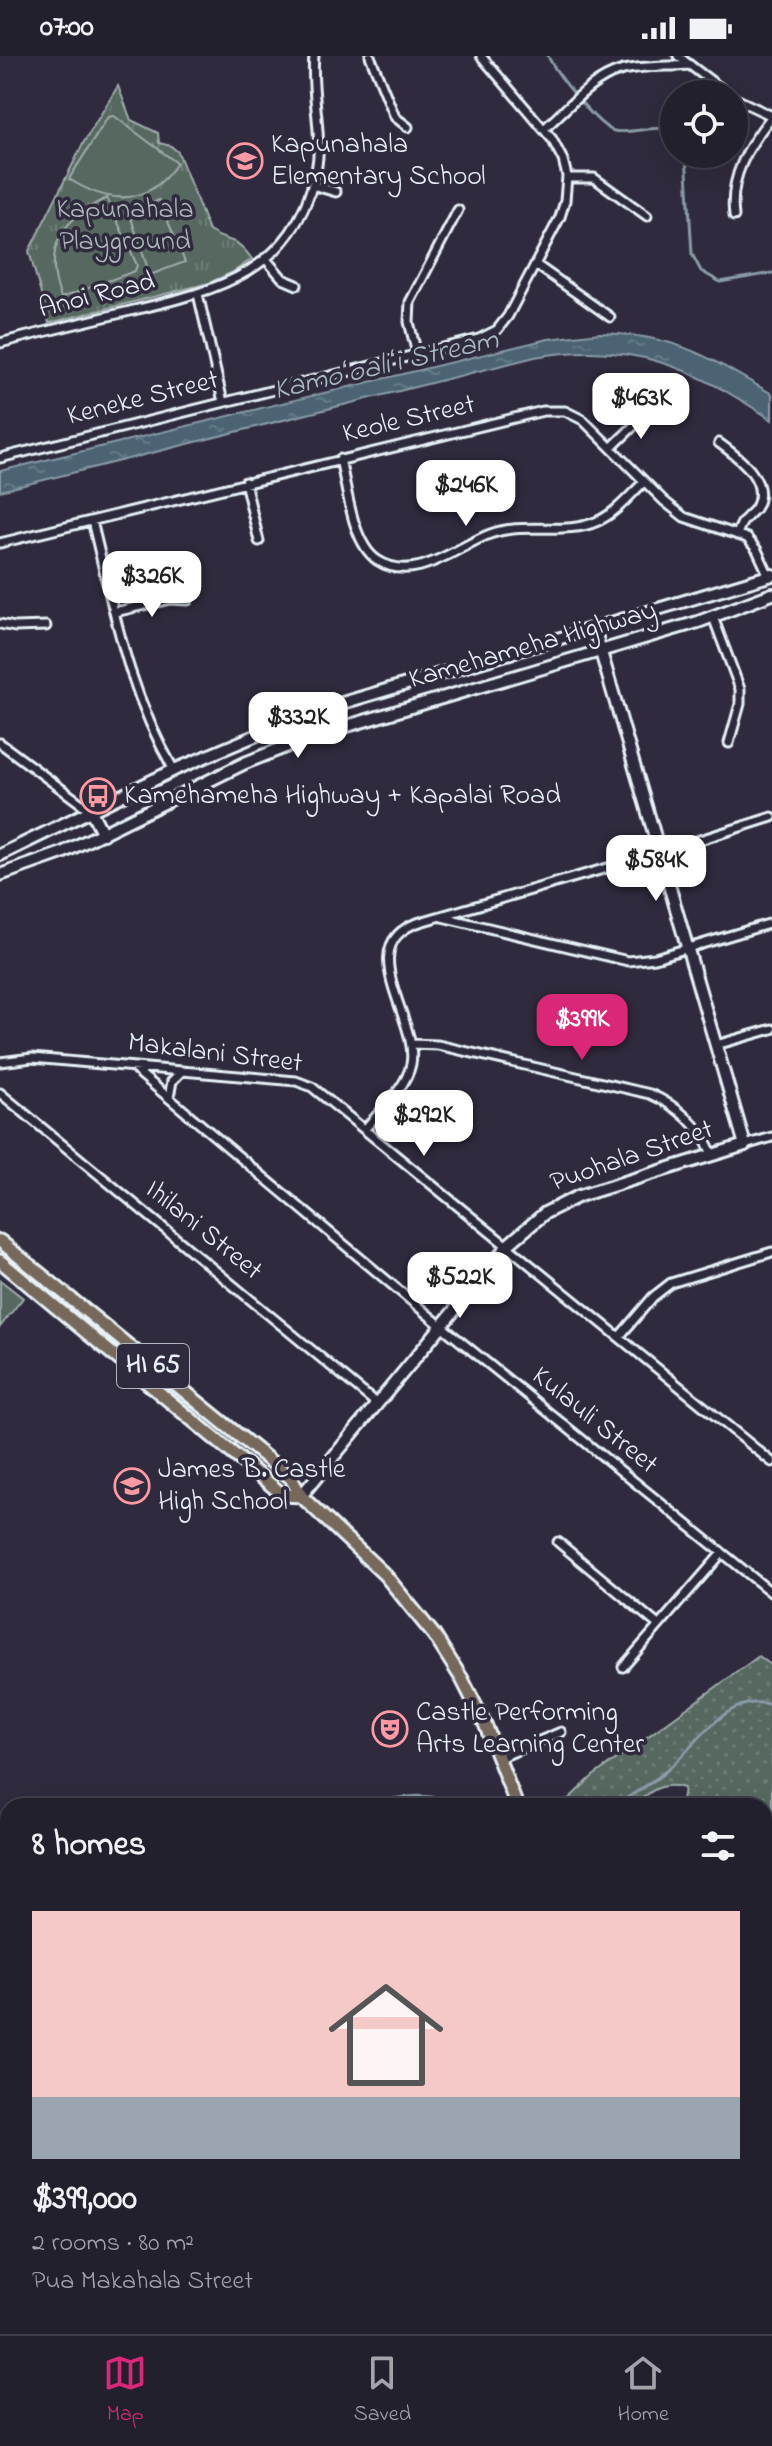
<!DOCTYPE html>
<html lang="en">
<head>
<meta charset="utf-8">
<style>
	body { margin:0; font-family:"Indie Flower",sans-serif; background:#2b2836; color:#f1f3f6; height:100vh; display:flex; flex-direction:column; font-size:30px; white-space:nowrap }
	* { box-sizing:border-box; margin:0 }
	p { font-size:26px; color:#a3a3aa }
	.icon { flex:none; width:44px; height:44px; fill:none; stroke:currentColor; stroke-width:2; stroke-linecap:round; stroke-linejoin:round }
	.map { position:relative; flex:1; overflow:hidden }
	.sheet { position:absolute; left:0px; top:1742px; width:772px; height:536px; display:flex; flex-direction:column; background:#23202e; border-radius:24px 24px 0 0; box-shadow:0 8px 32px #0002,0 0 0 2px #403e4a }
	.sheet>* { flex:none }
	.buttons { position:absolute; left:660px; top:24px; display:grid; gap:16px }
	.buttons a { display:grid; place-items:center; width:88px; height:88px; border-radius:50%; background:#23202e; box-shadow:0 8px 32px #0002,0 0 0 2px #403e4a; font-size:40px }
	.price { position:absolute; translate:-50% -68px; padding:0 18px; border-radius:16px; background:#fff; color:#222; font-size:26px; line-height:52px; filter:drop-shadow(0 2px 4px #0008) }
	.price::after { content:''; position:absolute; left:50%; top:48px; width:24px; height:18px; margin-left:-12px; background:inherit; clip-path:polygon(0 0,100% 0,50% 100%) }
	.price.current { background:#db2777; color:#fff }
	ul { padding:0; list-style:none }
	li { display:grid; align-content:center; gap:16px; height:424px; padding:0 32px }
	li span { display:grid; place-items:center; height:248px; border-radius:0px; color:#555 }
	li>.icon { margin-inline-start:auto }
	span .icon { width:144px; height:144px; fill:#fffc; stroke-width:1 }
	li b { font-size:34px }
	h2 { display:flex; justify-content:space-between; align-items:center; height:96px; padding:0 32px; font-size:34px }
	.status { display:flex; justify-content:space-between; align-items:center; height:56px; padding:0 40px; background:#23202e; direction:ltr }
	.status svg { height:22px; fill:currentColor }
	.dock { display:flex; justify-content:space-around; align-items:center; height:112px; border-top:2px solid #403e4a; background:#23202e; font-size:22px; color:#a3a3aa }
	.dock a { display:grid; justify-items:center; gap:4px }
	.dock .current { color:#db2777 }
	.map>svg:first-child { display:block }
</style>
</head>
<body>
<div class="status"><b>07:00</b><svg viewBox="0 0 49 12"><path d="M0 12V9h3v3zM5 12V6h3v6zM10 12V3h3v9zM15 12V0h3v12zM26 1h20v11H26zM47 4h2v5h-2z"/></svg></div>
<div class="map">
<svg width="772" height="2278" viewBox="0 0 772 2278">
	<defs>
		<pattern id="grass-dots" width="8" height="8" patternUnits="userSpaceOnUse" patternTransform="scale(2)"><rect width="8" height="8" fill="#576860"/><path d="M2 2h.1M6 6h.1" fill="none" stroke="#6f7e78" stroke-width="1.8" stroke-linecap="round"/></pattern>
		<pattern id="park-tufts" width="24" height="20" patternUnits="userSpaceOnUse" patternTransform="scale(2)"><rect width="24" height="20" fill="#576860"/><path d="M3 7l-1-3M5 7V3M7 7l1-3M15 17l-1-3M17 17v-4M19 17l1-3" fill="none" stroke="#6f7e78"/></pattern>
		<pattern id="water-ripples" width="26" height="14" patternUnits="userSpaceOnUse" patternTransform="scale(2)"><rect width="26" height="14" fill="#4b6473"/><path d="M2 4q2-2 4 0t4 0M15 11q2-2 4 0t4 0" fill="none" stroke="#657b88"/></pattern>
	</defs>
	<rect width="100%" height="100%" fill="#2f2a3d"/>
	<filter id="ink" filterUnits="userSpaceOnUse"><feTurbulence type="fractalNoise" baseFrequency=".0125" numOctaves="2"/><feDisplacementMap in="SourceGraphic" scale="16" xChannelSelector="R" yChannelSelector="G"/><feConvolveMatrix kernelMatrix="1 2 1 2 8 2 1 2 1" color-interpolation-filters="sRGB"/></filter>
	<g filter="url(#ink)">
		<path fill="url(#grass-dots)" stroke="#a0acac" stroke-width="2" d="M759,1600L772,1610V1971L764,1968V1750H681L684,1732C661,1725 650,1735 634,1750H561L593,1720Z
			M772,2032V2114L764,2091V2035Z
			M772,2188V2278H736L733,2270H764V2194Z"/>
		<path fill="url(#park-tufts)" stroke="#a0acac" stroke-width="2" d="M118,30L131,64L158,77L159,87L171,90L178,96L209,175C230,189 234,178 252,203L233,216L209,227L49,267L29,195L84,86Z"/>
		<path fill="#576860" stroke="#a0acac" stroke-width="2" d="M114,60L177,107C148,151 110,149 69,123L108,61Z
			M107,142L137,209L135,215L61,242C42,192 62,162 107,142Z
			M159,144L185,206L150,219L129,156Z
			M0,1224L23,1242L0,1271Z"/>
		<path fill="url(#water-ripples)" stroke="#8a9ca8" stroke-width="2" d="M600,277C678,279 708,301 772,338V364C692,311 633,284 535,301L0,435V415L548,283Z"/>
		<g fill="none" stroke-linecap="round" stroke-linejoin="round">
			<path stroke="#8a9ca8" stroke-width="3" d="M548,0C555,16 598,71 614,75C627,78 651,71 665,72L674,80
				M686,98L692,198L701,215L720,226L772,217
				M350,1750C386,1746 426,1730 459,1750
				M614,1750C631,1739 650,1729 666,1715C697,1690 726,1635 772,1649
				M0,1813L8,1806"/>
			<defs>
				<path id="street" d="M370,0L395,61L408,71
					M678,0L728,38
					M734,42L772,60
					M544,73C566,54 591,23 620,15C642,9 668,11 690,9
					M567,122H594L647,160
					M312,129L336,136
					M734,160C729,121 748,90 772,60
					M265,202L283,223L297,229
					M535,208L610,261
					M198,238L223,346
					M0,287C43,276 87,265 130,255C217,234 294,217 316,115C324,76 310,38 314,0
					M417,298L409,266L410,246L458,154
					M719,387C738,401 772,425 755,453C745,464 742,463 737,479
					M611,392L649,355
					M0,402L479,283L497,274L508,260L560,161L565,145L567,120L563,104L552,83L481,0
					M340,403C347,432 352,487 377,504C414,529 456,491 490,478C524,465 565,480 598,465C616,457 630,439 644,426
					M245,426L259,485
					M92,465C114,553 127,634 174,714
					M0,487L543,355H565L583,364L664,445L684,461L747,482L757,494L769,520
					M115,556L170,543L188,544
					M713,561L740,633V648L729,687
					M0,568L15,571L46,570
					M0,687L91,755
					M442,861L628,905L655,902L772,867
					M411,988L438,989L650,1038C678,1050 701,1071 712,1098
					M716,989L772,973
					M0,1006L32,1002L296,1025L312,1031L772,1406
					M132,1011L439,1268L772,1537
					M0,1037L377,1348
					M169,1042L172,1025L182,1015
					M365,1073C380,1055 406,1033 411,1008C420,965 350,888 420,866L659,797L772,761
					M745,1089L772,1081
					M619,1281L653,1241L671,1227L772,1196
					M558,1486L658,1569
					M623,1611L722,1497
					M499,1702L561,1676
					M61,2270L67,2278
					M606,2270L615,2278
					M338,2278L355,2270
					M563,2278L570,2270
					M675,2278L681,2270"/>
				<path id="secondary" d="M313,656L316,679
					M91,755L103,778
					M0,799L174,714L309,657L772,519
					M0,819L62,797L245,707L310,681L698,566L772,538
					M301,1440L510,1187L545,1157L579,1140L745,1089L594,572
					M106,2278L115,2270"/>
				<path id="primary" d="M0,1185L291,1422L301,1440L385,1519L434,1579L462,1623L485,1668L517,1750
					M0,1205L283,1439L301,1440
					M714,2270L718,2278"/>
			</defs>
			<use href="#street" stroke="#e8f1f8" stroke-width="13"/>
			<use href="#secondary" stroke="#e8f1f8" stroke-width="16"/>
			<use href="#primary" stroke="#e8f1f8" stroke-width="17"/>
			<use href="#street" stroke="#2f2a3d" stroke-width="7"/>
			<use href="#secondary" stroke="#2f2a3d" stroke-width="10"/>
			<use href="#primary" stroke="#76695c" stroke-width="11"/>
		</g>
	</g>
	<defs>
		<symbol id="school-ring" viewBox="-11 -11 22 22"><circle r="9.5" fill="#2f2a3d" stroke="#ff9aa2" stroke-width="1.5"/><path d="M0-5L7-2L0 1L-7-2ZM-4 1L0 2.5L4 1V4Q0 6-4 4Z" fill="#ff9aa2"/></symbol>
		<symbol id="bus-ring" viewBox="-11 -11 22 22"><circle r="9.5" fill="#2f2a3d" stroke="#ff9aa2" stroke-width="1.5"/><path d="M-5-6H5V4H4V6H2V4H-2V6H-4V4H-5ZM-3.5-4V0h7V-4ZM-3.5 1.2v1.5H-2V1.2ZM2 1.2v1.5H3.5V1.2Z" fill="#ff9aa2"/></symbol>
		<symbol id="theatre-ring" viewBox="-11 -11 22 22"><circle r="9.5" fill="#2f2a3d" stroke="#ff9aa2" stroke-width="1.5"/><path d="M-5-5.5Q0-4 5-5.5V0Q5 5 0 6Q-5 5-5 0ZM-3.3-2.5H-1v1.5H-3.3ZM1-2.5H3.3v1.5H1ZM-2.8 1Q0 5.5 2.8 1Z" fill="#ff9aa2"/></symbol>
	</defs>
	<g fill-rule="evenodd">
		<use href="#school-ring" x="225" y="85" width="40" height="40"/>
		<use href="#bus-ring" x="78" y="720" width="40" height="40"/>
		<use href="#school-ring" x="112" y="1410" width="40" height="40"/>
		<use href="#theatre-ring" x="370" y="1653" width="40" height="40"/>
	</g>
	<g text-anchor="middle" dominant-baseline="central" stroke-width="7" stroke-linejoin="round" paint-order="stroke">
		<rect fill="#2f2a3d" stroke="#b0b5c0" stroke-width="2" x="117" y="1288" width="72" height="44" rx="6"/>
		<g font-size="26" font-weight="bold" fill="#e8f1f8">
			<text x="153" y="1310">HI 65</text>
		</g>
		<g font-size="28" fill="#e8f1f8" stroke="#2f2a3d" text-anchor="start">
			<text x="271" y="89">Kapunahala<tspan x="271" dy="32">Elementary School</tspan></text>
			<text x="124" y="740">Kamehameha Highway + Kapalai Road</text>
			<text x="158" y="1414">James B. Castle<tspan x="158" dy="32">High School</tspan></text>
			<text x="416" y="1657">Castle Performing<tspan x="416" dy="32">Arts Learning Center</tspan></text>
		</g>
		<g font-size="28" fill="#aebabb" stroke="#2f2a3d">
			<text x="125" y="154">Kapunahala<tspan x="125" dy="32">Playground</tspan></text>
		</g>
		<g font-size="28" fill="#e8f1f8" stroke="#2f2a3d">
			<text transform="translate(97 240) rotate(-14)">Anoi Road</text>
			<text transform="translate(143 343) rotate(-14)">Keneke Street</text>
			<text transform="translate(409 364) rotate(-13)">Keole Street</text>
			<text transform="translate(533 590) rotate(-16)">Kamehameha Highway</text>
			<text transform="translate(215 998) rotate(7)">Makalani Street</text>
			<text transform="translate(632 1101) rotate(-19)">Puohala Street</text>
			<text transform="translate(203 1175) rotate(39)">Ihilani Street</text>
			<text transform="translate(594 1365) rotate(39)">Kulauli Street</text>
		</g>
		<g font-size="30" font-style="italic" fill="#a9b9c3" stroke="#2f2a3d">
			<text transform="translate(386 310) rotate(-13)">Kamoʻoaliʻi Stream</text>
		</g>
	</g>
</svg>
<div class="buttons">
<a><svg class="icon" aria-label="locate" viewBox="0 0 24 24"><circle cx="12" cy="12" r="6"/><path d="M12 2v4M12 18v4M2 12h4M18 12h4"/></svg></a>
</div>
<b class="price" style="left:641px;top:385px">$463K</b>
<b class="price" style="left:466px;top:472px">$246K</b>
<b class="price" style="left:152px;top:563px">$326K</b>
<b class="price" style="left:298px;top:704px">$332K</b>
<b class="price" style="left:656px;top:847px">$584K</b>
<b class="price current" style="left:582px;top:1006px">$399K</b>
<b class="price" style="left:424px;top:1102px">$292K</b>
<b class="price" style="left:460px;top:1264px">$522K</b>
<section class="sheet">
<h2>8 homes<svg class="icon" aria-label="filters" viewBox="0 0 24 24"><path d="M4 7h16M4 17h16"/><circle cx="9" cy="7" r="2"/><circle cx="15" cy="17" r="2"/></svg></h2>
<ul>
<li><span style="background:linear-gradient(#f6c9c9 75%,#9aa5b1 0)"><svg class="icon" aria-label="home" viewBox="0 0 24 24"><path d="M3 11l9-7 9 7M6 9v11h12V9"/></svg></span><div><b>$399,000</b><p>2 rooms · 80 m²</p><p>Pua Makahala Street</p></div></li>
</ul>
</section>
</div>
<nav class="dock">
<a class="current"><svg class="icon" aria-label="map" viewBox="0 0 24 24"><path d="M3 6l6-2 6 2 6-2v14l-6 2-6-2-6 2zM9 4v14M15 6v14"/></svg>Map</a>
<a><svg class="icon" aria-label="saved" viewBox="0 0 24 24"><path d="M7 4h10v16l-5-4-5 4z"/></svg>Saved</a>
<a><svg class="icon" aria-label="home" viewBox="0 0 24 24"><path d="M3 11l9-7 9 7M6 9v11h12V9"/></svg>Home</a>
</nav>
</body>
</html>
